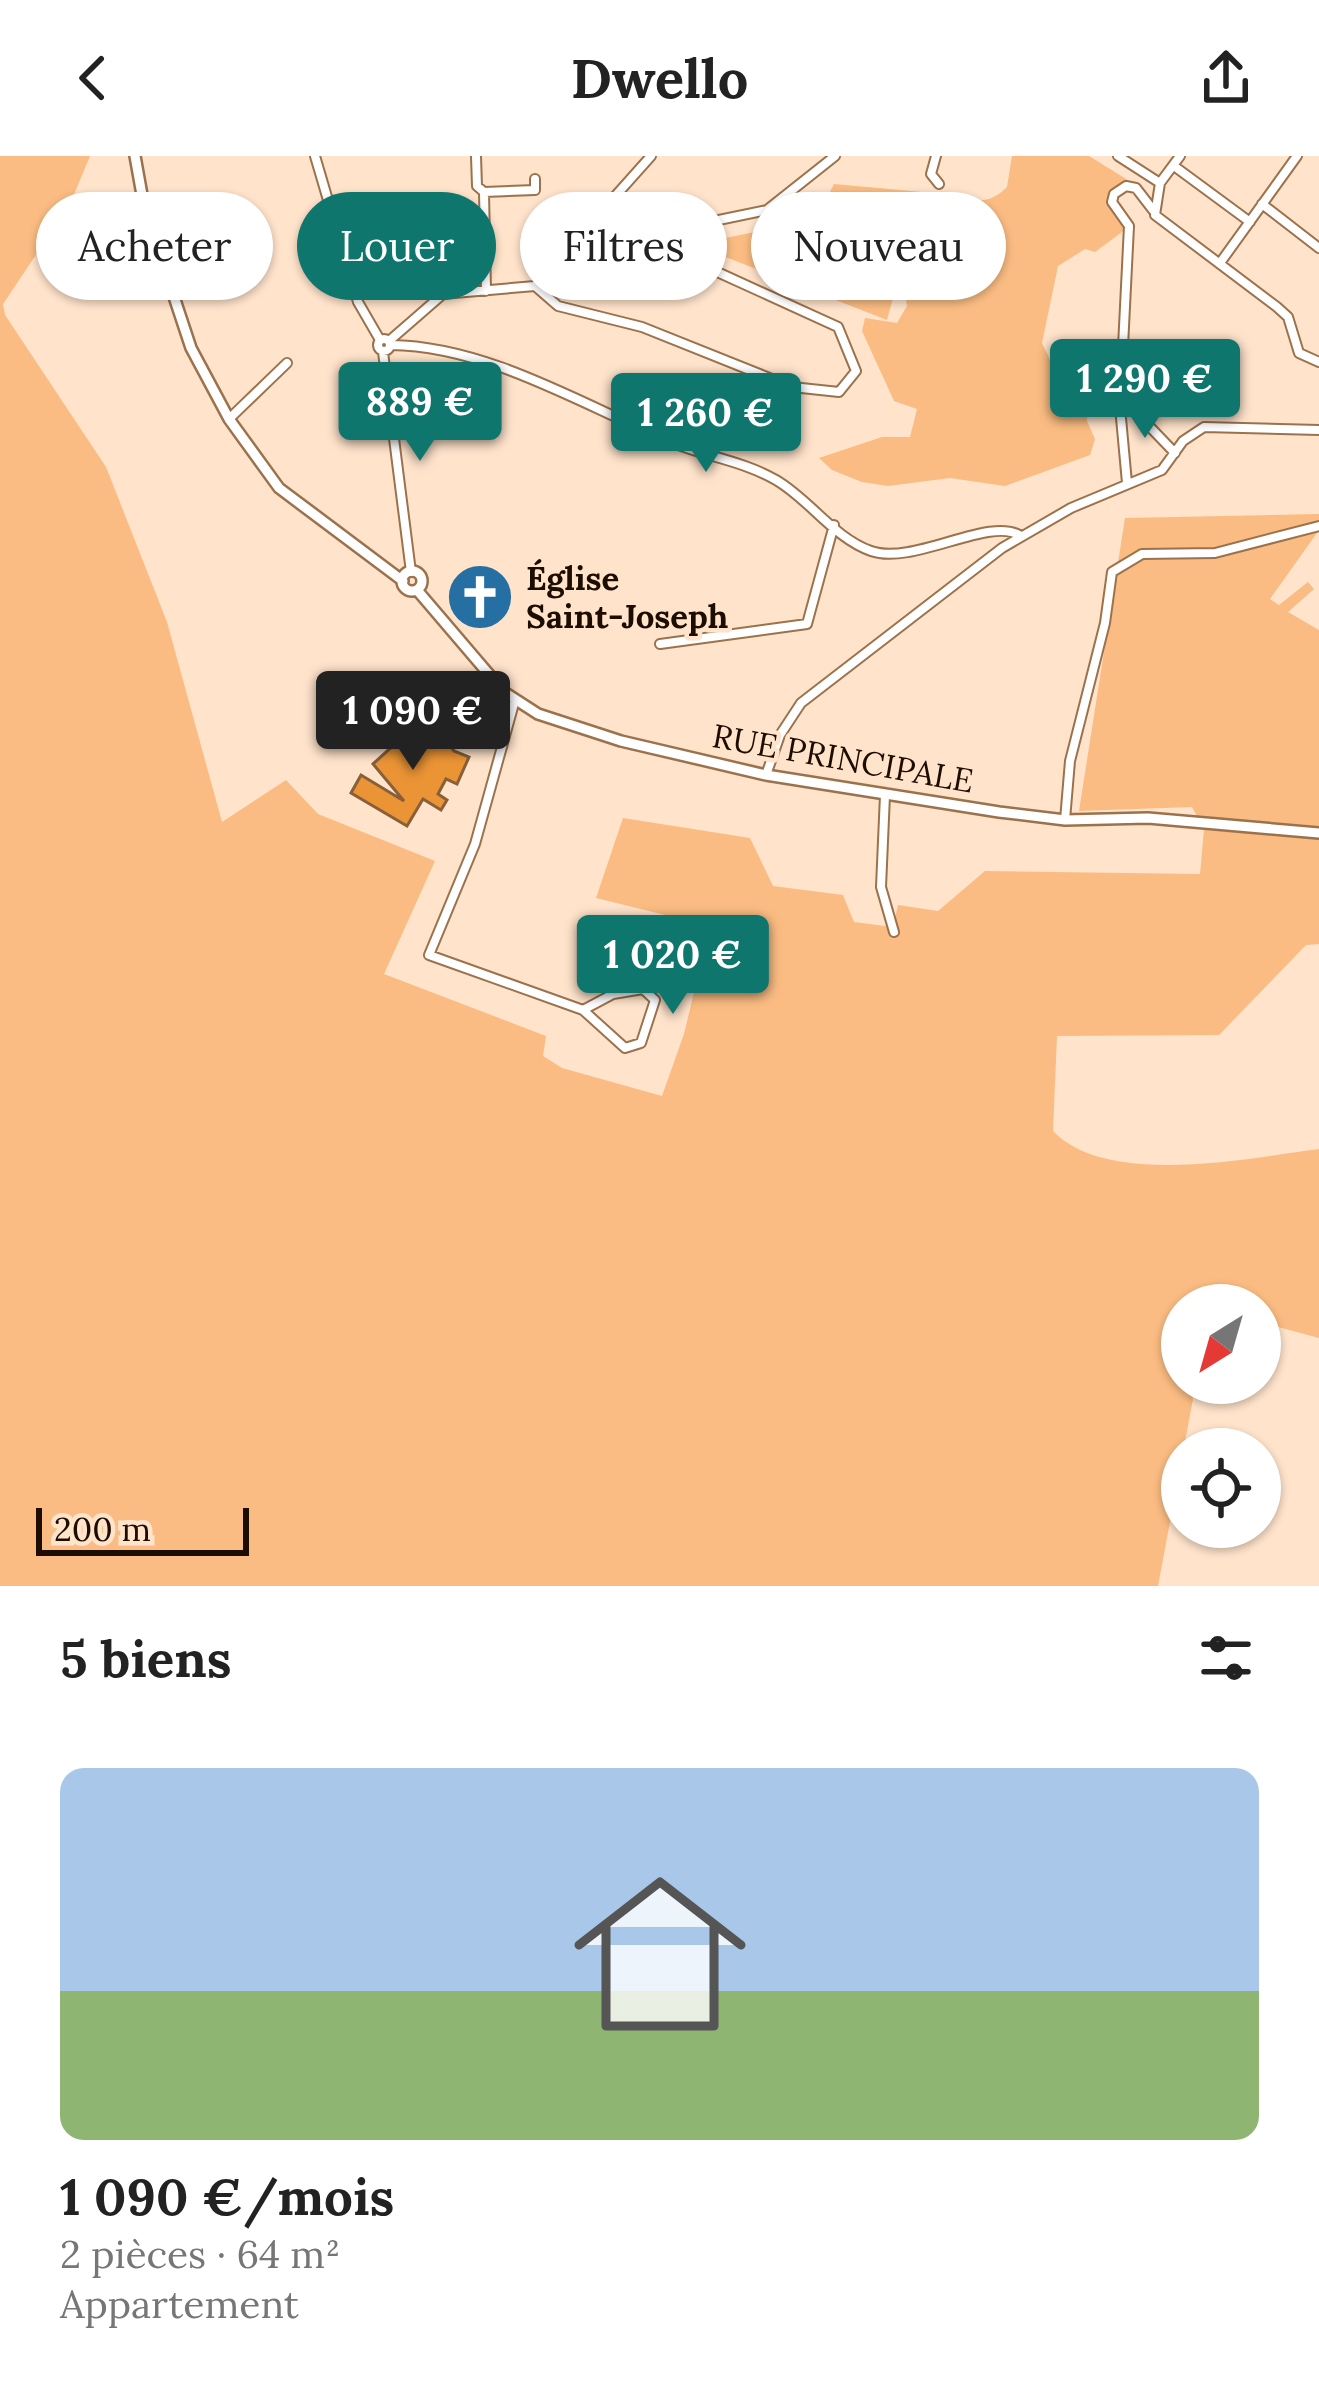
<!DOCTYPE html>
<html lang="fr">
<head>
<meta charset="utf-8">
<style>
	body { margin:0; font-family:Lora,serif; background:#f2f2f2; color:#222; height:100vh; display:flex; flex-direction:column; font-size:45px; white-space:nowrap }
	* { box-sizing:border-box; margin:0 }
	p { font-size:39px; color:#767676 }
	.icon { flex:none; width:66px; height:66px; fill:none; stroke:currentColor; stroke-width:2; stroke-linecap:round; stroke-linejoin:round }
	.map { position:relative; height:1430px; overflow:hidden }
	.panel { display:flex; flex-direction:column; background:#fff; flex:1 }
	.panel>* { flex:none }
	.hud { position:absolute; left:36px; top:36px; width:1248px; height:108px; display:flex; gap:24px }
	.needle { width:78px; rotate:217deg }
	.tools { position:absolute; left:1161px; top:1128px; display:grid; gap:24px }
	.tools a { display:grid; place-items:center; width:120px; height:120px; border-radius:50%; background:#fff; box-shadow:0 3px 9px #0004; font-size:60px }
	.scale { position:absolute; left:36px; bottom:30px; width:213px; box-sizing:border-box; padding-left:12px; border:6px solid #1d0d01; border-top:0; font-size:33px; line-height:42px; white-space:nowrap; color:#1d0d01; -webkit-text-stroke:9px #ffe3cb; paint-order:stroke }
	.price { position:absolute; translate:-50% -102px; padding:0 27px; border-radius:12px; background:#0f766e; color:#fff; font-size:39px; line-height:78px; filter:drop-shadow(0 3px 6px #0008) }
	.price::after { content:''; position:absolute; left:50%; top:72px; width:36px; height:27px; margin-left:-18px; background:inherit; clip-path:polygon(0 0,100% 0,50% 100%) }
	.price.current { background:#222; color:#fff }
	ul { padding:0; list-style:none }
	li { display:grid; align-content:center; gap:24px; height:636px; padding:0 60px }
	li span { display:grid; place-items:center; height:372px; border-radius:24px; color:#555 }
	li>.icon { margin-inline-start:auto }
	span .icon { width:216px; height:216px; fill:#fffc; stroke-width:1 }
	li b { font-size:51px }
	h2 { display:flex; justify-content:space-between; align-items:center; height:144px; padding:0 60px; font-size:51px }
	.pill { padding:0 42px; border-radius:54px; background:#fff; box-shadow:0 3px 9px #0004; font-size:42px; line-height:108px }
	.pill.current { background:#0f766e; color:#fff }
	header { display:flex; justify-content:space-between; align-items:center; height:156px; padding:0 60px; background:#fff; font-size:54px; font-weight:700 }
	.map>svg:first-child { display:block }
</style>
</head>
<body>
<header><svg class="icon" aria-label="back" viewBox="0 0 24 24"><path d="M15 5l-7 7 7 7"/></svg>Dwello<svg class="icon" aria-label="share" viewBox="0 0 24 24"><path d="M12 15V3M7 8l5-5 5 5M5 13v7h14v-7"/></svg></header>
<div class="map">
<svg width="1319" height="1430" viewBox="0 0 1319 1430">
	<rect width="100%" height="100%" fill="#ffe3cb"/>
	<path fill="#fabc82" d="M0,0H90L70,48L3,148L5,159L106,311L167,466L222,666L286,624L318,658L435,705L384,818L546,880L543,900L562,912L662,940L684,878L710,770L596,742L623,662L750,682L773,730L843,739L854,766L893,771L898,749L938,755L985,715L1200,718L1204,673L1192,651L1079,655L1125,362L1319,358V374L1270,443L1279,449L1308,426L1314,433L1288,456L1319,474V788L1306,789L1219,879L1057,880L1053,975C1108,1032 1247,1002 1319,993V1182L1260,1166V1149H1182V1227H1191L1193,1243L1158,1430H0Z
		M1012,0H1089L1131,26L1113,40L1112,55L1126,73L1095,96L1085,93L1058,110L1042,187L1053,210L1090,223L1087,265L1095,283L1090,299L1005,330L950,322L888,330L862,326L832,314L819,302L882,281H910L917,253L894,245L862,175L865,162L897,167L907,150L901,113L887,164L710,95L716,84L816,63L834,28L922,36L906,100L931,36C961,36 980,58 1007,31Z"/>
	<path fill="#eb9435" stroke="#875f39" stroke-width="3" d="M427,559L454,595L469,601L457,628L446,623L438,638L447,644L441,654L423,643L407,670L351,637L361,619L404,645L373,608Z"/>
	<g fill="none" stroke-linecap="round" stroke-linejoin="round">
		<defs>
			<path id="minor" d="M315,0L358,146L380,184
				M476,0L477,30L484,36L486,135
				M936,0L931,18L939,28
				M1118,0L1160,27L1155,59L1277,151L1288,161L1299,197L1319,206
				M1174,10L1250,66
				M1160,27L1180,0
				M484,36L535,34V23
				M1262,48L1319,92
				M1220,107L1297,0
				M535,130L558,150L642,171L792,231L839,236L856,215L838,171L691,104L679,89L685,71L767,54L835,0
				M378 189a6 6 0 1 1 12 0a6 6 0 1 1-12 0Z
				M389,185L443,138L535,130L651,0
				M391,189C488,190 585,250 673,287C708,301 743,305 776,324C809,343 834,382 871,395C914,410 990,359 1021,380
				M383,196L411,416
				M1122,242L1175,297
				M229,263L287,207
				M1127,327L1120,251L1129,70L1112,46L1114,38L1126,30L1136,32L1153,54
				M660,488L807,468L834,369
				M515,544L475,688L429,799L583,854L625,892L641,887L655,844L643,833L613,838L583,854
				M766,619L780,579L801,547L1002,392L1071,352L1162,314L1183,285L1204,271L1319,274
				M885,639L881,731L894,776
				M1065,664L1070,605L1105,467L1112,416L1142,398L1215,397L1319,370"/>
			<path id="tertiary" d="M135,0L144,50L191,192L229,263L279,332L403,425
				M402 425a10 10 0 1 1 20 0a10 10 0 1 1-20 0Z
				M417,434L504,536L538,558L621,585L766,619L999,656L1065,664L1148,662L1319,677"/>
		</defs>
		<use href="#minor" stroke="#9b724c" stroke-width="12"/>
		<use href="#tertiary" stroke="#9b724c" stroke-width="14"/>
		<use href="#minor" stroke="#fff" stroke-width="8"/>
		<use href="#tertiary" stroke="#fff" stroke-width="9"/>
	</g>
	<defs>
		<symbol id="church-disc" viewBox="-11 -11 22 22"><circle r="9.5" fill="#266fa3" stroke="#ffe3cb"/><path d="M-1.2-6h2.4v3.5h3.3v2.4h-3.3V6h-2.4V-.1h-3.3v-2.4h3.3Z" fill="#fff"/></symbol>
	</defs>
	<g fill-rule="evenodd">
		<use href="#church-disc" x="442" y="403" width="76" height="76"/>
	</g>
	<g text-anchor="middle" dominant-baseline="central" stroke-width="9" stroke-linejoin="round" paint-order="stroke">
		<g font-size="33" font-weight="bold" fill="#1d0d01" stroke="#ffe3cb" text-anchor="start">
			<text x="526" y="422">Église<tspan x="526" dy="38">Saint-Joseph</tspan></text>
		</g>
		<g font-size="33" fill="#1d0d01" stroke="#ffe3cb">
			<text transform="translate(843 602) rotate(10)">RUE PRINCIPALE</text>
		</g>
	</g>
</svg>
<div class="tools">
<a><svg class="needle" viewBox="-14 -14 28 28"><path d="M0-13l5 13h-10z" fill="#e53935"/><path d="M0 13l5-13h-10z" fill="#767676"/></svg></a>
<a><svg class="icon" aria-label="locate" viewBox="0 0 24 24"><circle cx="12" cy="12" r="6"/><path d="M12 2v4M12 18v4M2 12h4M18 12h4"/></svg></a>
</div>
<div class="scale">200 m</div>
<b class="price" style="left:1145px;top:285px">1 290 €</b>
<b class="price" style="left:420px;top:308px">889 €</b>
<b class="price" style="left:706px;top:319px">1 260 €</b>
<b class="price current" style="left:413px;top:617px">1 090 €</b>
<b class="price" style="left:673px;top:861px">1 020 €</b>
<div class="hud">
<a class="pill">Acheter</a>
<a class="pill current">Louer</a>
<a class="pill">Filtres</a>
<a class="pill">Nouveau</a>
</div>
</div>
<section class="panel">
<h2>5 biens<svg class="icon" aria-label="filters" viewBox="0 0 24 24"><path d="M4 7h16M4 17h16"/><circle cx="9" cy="7" r="2"/><circle cx="15" cy="17" r="2"/></svg></h2>
<ul>
<li><span style="background:linear-gradient(#a9c7e8 60%,#8fb573 0)"><svg class="icon" aria-label="home" viewBox="0 0 24 24"><path d="M3 11l9-7 9 7M6 9v11h12V9"/></svg></span><div><b>1 090 €/mois</b><p>2 pièces · 64 m²</p><p>Appartement</p></div></li>
</ul>
</section>
</body>
</html>
